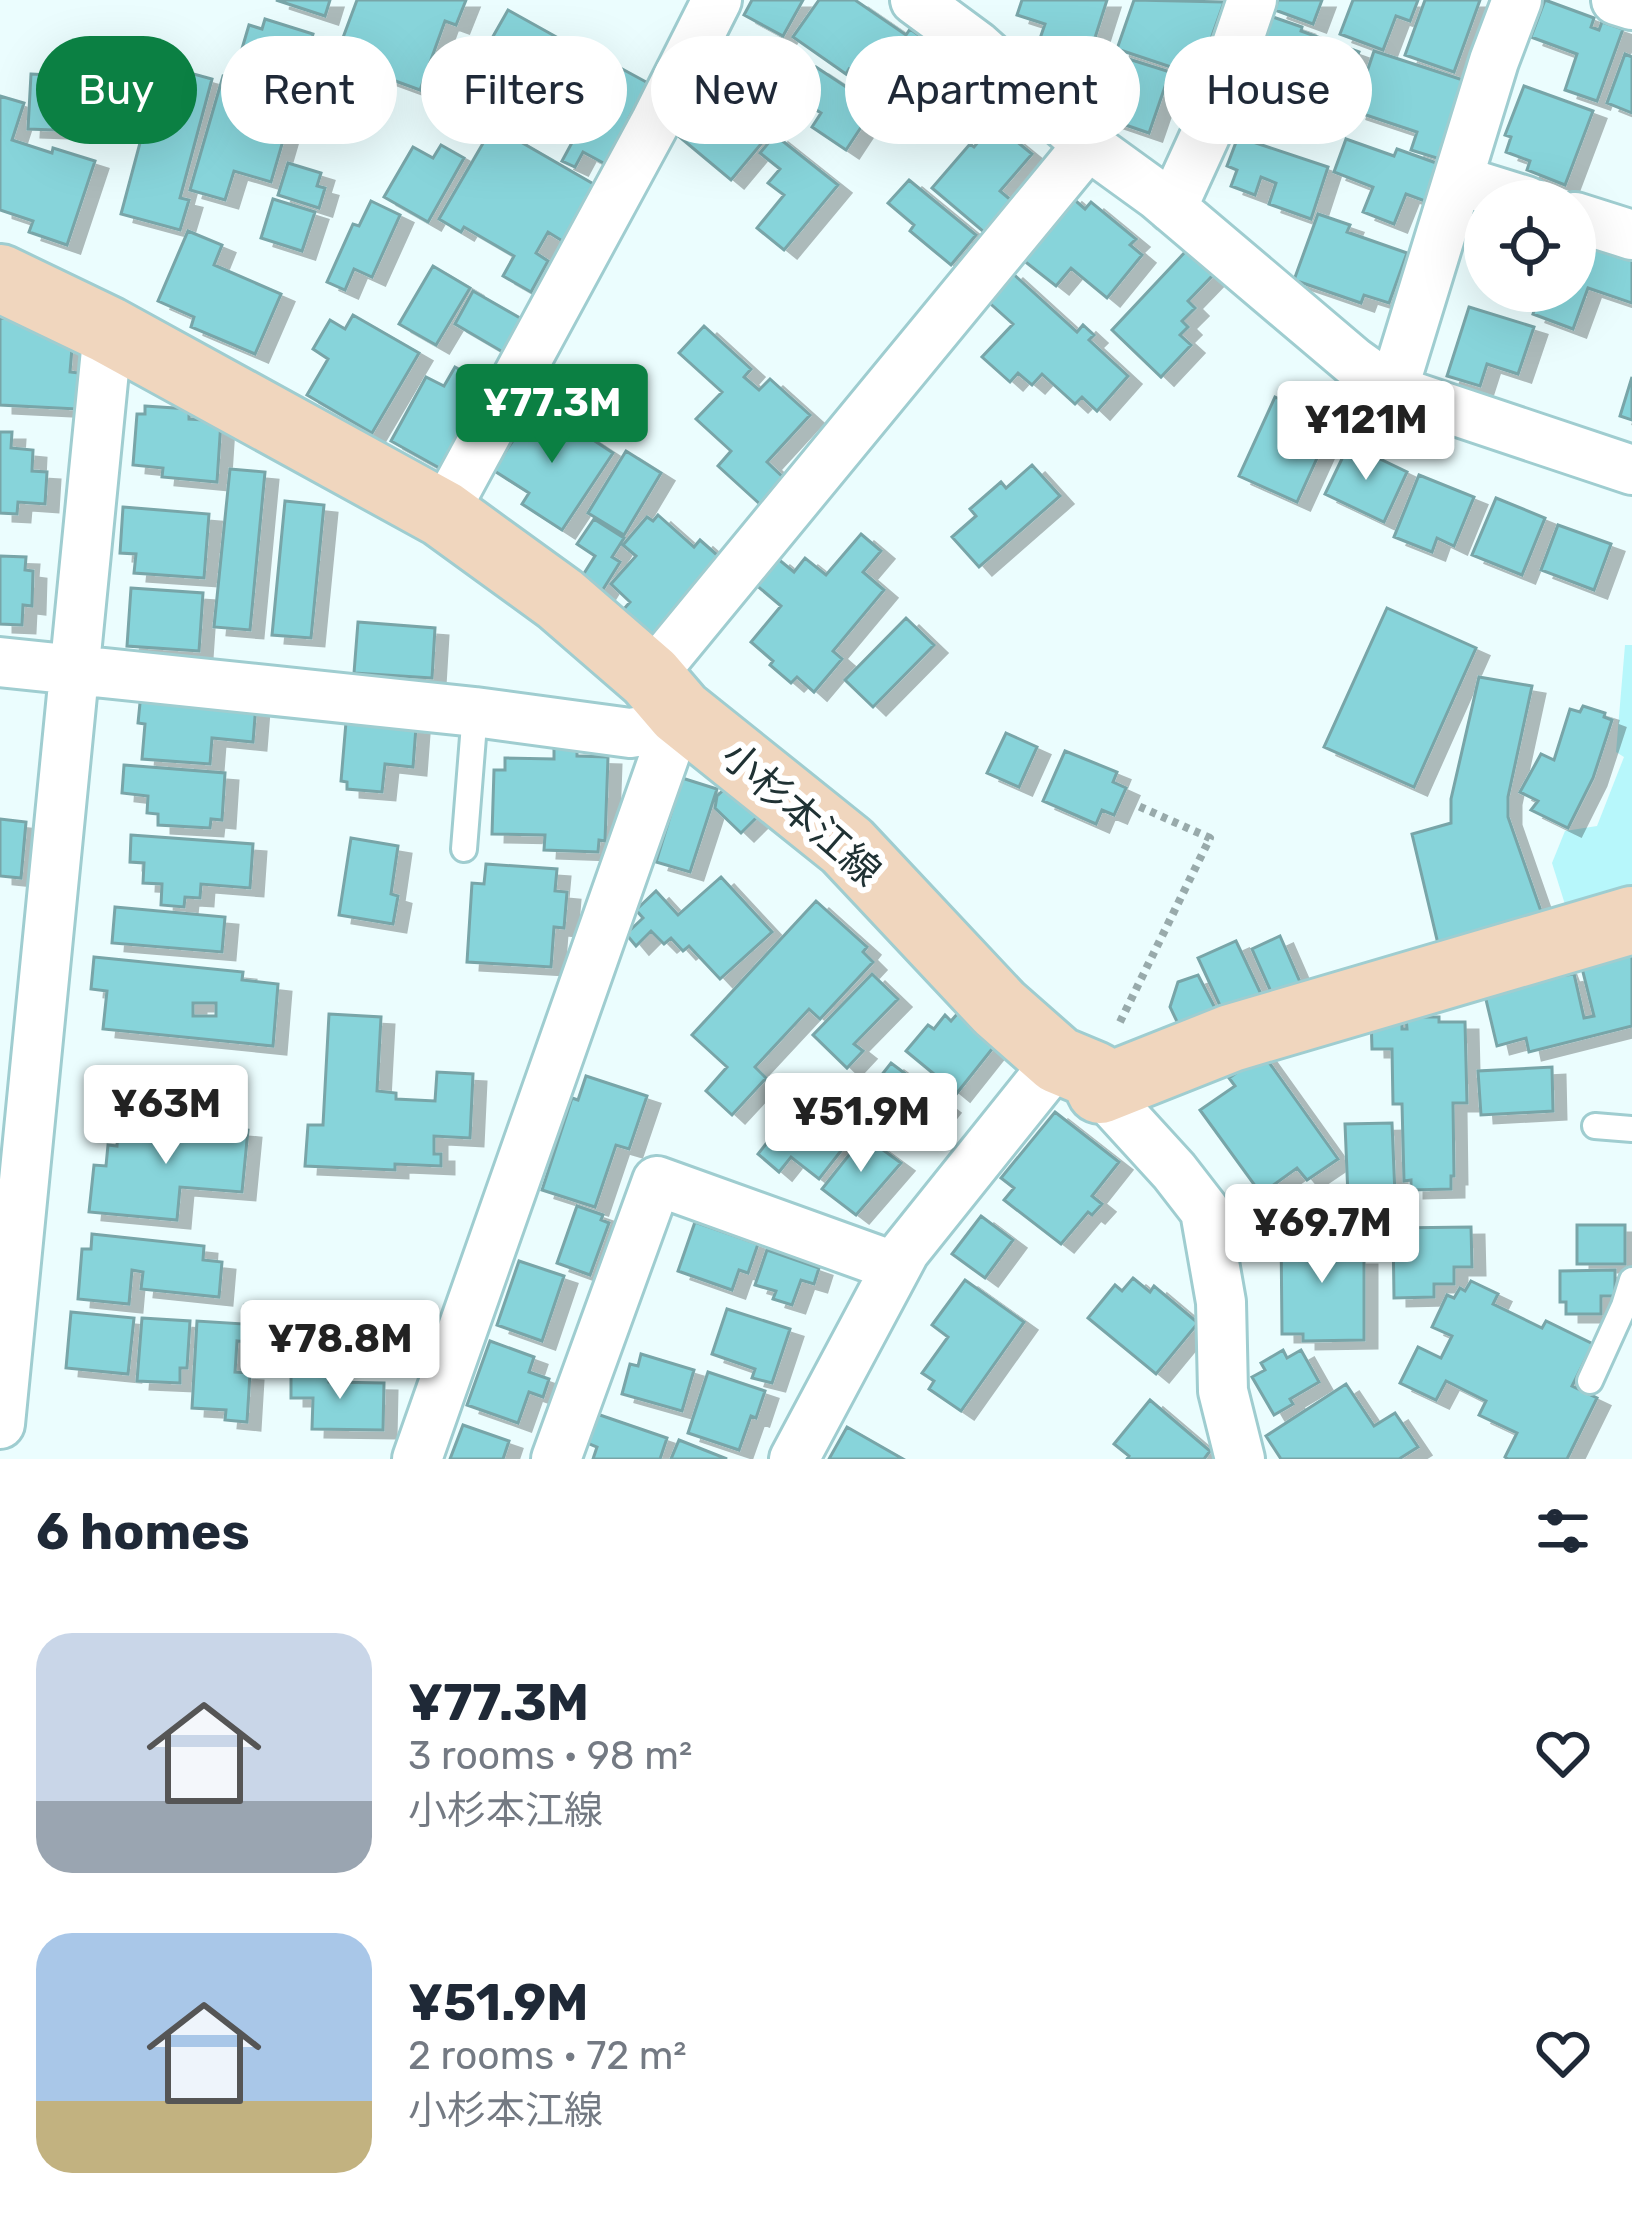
<!DOCTYPE html>
<html lang="en">
<head>
<meta charset="utf-8">
<style>
	body { margin:0; font-family:Rubik,"Noto Sans JP",sans-serif; background:#f2f2f3; color:#1f2937; height:100vh; display:flex; flex-direction:column; font-size:45px; white-space:nowrap }
	* { box-sizing:border-box; margin:0 }
	p { font-size:39px; color:#747a83 }
	.icon { flex:none; width:66px; height:66px; fill:none; stroke:currentColor; stroke-width:2; stroke-linecap:round; stroke-linejoin:round }
	.map { position:relative; height:1459px; overflow:hidden }
	.drawer { display:flex; flex-direction:column; background:#fff; flex:1 }
	.drawer>* { flex:none }
	.guide { position:absolute; left:36px; top:36px; width:1560px; height:108px; display:flex; gap:24px }
	.fabs { position:absolute; left:1464px; top:180px; display:grid; gap:24px }
	.fabs a { display:grid; place-items:center; width:132px; height:132px; border-radius:50%; background:#fff; box-shadow:0 12px 48px #0002; font-size:60px }
	.price { position:absolute; translate:-50% -102px; padding:0 27px; border-radius:12px; background:#fff; color:#222; font-size:39px; line-height:78px; filter:drop-shadow(0 3px 6px #0008) }
	.price::after { content:''; position:absolute; left:50%; top:72px; width:36px; height:27px; margin-left:-18px; background:inherit; clip-path:polygon(0 0,100% 0,50% 100%) }
	.price.current { background:#0b8043; color:#fff }
	ul { padding:0; list-style:none }
	li { display:flex; align-items:center; gap:36px; height:300px; padding:0 36px }
	li span { display:grid; place-items:center; flex:none; width:336px; height:240px; border-radius:36px; color:#555 }
	li>.icon { margin-inline-start:auto }
	span .icon { width:144px; height:144px; fill:#fffc; stroke-width:1 }
	li b { font-size:51px }
	h2 { display:flex; justify-content:space-between; align-items:center; height:144px; padding:0 36px; font-size:51px }
	.pill { padding:0 42px; border-radius:54px; background:#fff; box-shadow:0 12px 48px #0002; font-size:42px; line-height:108px }
	.pill.current { background:#0b8043; color:#fff }
	.map>svg:first-child { display:block }
</style>
</head>
<body>
<div class="map">
<svg width="1632" height="1459" viewBox="0 0 1632 1459">
	<defs>
		<filter id="shadow"><feDropShadow dx="13" dy="8" stdDeviation="0" flood-color="#0004"/></filter>
	</defs>
	<rect width="100%" height="100%" fill="#ebfdfe"/>
	<path fill="#b7f7fb" d="M1625,645H1632V895L1568,914L1552,863L1565,831L1597,826L1624,757L1616,752Z"/>
	<path fill="#87d4da" stroke="#78a5a8" stroke-width="3" fill-rule="evenodd" filter="url(#shadow)" d="M276,0H330L325,16Z
		M357,0H466L456,25L445,21L420,90L335,59Z
		M752,0H803L783,36L744,15Z
		M819,0H855L906,35L910,29L933,45L914,72L897,60L877,89L849,69L846,74L793,37Z
		M1022,0H1107L1085,69L1035,53L1045,24L1017,15Z
		M1134,0L1224,2L1207,50L1204,49L1195,75L1117,49Z
		M1278,0H1322L1313,24L1275,10Z
		M1353,0H1418L1410,21L1396,16L1383,50L1340,34Z
		M1425,0H1480L1454,72L1405,55Z
		M1545,0L1594,18L1591,27L1599,30L1602,22L1623,29L1597,101L1565,90L1577,54L1531,37Z
		M508,10L578,49L573,58L580,63L550,114L533,104L526,117L466,84Z
		M1270,16L1302,27L1301,31L1359,52L1340,102L1297,86L1282,129L1241,114L1268,43L1261,40Z
		M265,19L313,34L298,86L236,69L249,25L262,29Z
		M1374,51L1469,82L1443,160L1411,150L1417,132L1354,111Z
		M591,52L648,83L629,118L634,120L609,166L583,152L575,167L562,161L594,102L570,89Z
		M1625,54L1632,57V113L1607,103Z
		M1119,56L1170,72L1149,133L1099,116Z
		M146,61L212,79L180,198L189,200L180,230L121,214L148,113L133,108Z
		M732,67L740,74L745,68L755,77L748,85L785,115L731,180L676,134Z
		M816,67L875,106L846,150L812,127L821,113L796,97Z
		M31,74L67,76L65,122L54,121V130L28,129Z
		M95,75L126,78L122,127L90,124Z
		M223,76L296,96L271,182L234,171L225,200L190,190Z
		M1524,86L1593,111L1565,185L1527,170L1530,161L1506,152L1511,137L1505,135Z
		M0,96L24,103L12,140L52,153L53,148L95,161L67,245L29,232L33,221L0,210Z
		M994,123L1032,154L1000,191L1012,201L985,233L932,188L970,144L974,147Z
		M493,126L597,186L564,242L548,232L536,253L548,261L531,292L503,276L514,256L464,227L461,232L439,219Z
		M775,135L838,185L784,250L757,228L784,195L768,183L780,169L760,153Z
		M1238,137L1328,167L1311,219L1269,204L1276,183L1261,177L1255,195L1231,186L1237,170L1227,166Z
		M1346,139L1394,156L1397,149L1439,164L1425,201L1406,194L1394,224L1363,212L1373,187L1334,172Z
		M441,145L464,158L428,222L384,197L413,147L433,158Z
		M288,163L321,173L317,186L325,188L319,208L278,195Z
		M909,180L976,235L951,265L910,231L914,225L888,203Z
		M1069,195L1085,209L1091,202L1136,239L1130,245L1142,255L1107,298L1071,268L1056,286L1018,256Z
		M273,199L315,212L302,251L261,238Z
		M371,201L400,215L372,277L354,269L345,290L327,282L353,224L359,226Z
		M1318,214L1350,225L1347,232L1407,253L1389,303L1364,295L1361,303L1294,280Z
		M188,231L222,245L214,265L281,294L255,354L191,327L194,317L158,301Z
		M1582,240L1632,258V303L1588,288L1573,329L1533,314L1541,291H1575V252L1577,253Z
		M1186,251L1213,275L1188,301L1195,308L1182,321L1188,327L1180,335L1191,345L1161,377L1112,330Z
		M433,266L470,288L436,345L399,324Z
		M1010,271L1077,332L1083,325L1094,335L1089,340L1128,376L1097,411L1082,397L1075,404L1042,374L1032,385L1018,373L1010,382L982,357L1013,324L984,298Z
		M473,291L527,322L508,355L455,324Z
		M1469,307L1534,327L1518,374L1487,364L1480,386L1447,376Z
		M353,315L419,353L372,433L307,395L328,359L313,349L330,320L345,329Z
		M0,318L49,321L73,336L70,372L79,373L77,409L0,405Z
		M704,326L751,369L744,377L759,390L770,379L810,415L767,462L787,481L763,507L718,466L731,451L696,419L722,392L679,353Z
		M455,367L489,385L443,470L391,441L426,377L444,386Z
		M1632,377V420L1620,416Z
		M1275,397L1333,423L1297,502L1239,476Z
		M145,406L189,409V419L221,421L217,482L162,477L163,468L133,465L137,414H145Z
		M528,406L566,430L569,424L613,453L562,530L522,504L529,493L493,470L521,429L515,425Z
		M0,432H12L11,448L33,450L32,471L47,472L45,504L18,502L17,514L0,513Z
		M1349,444L1407,472L1384,522L1325,494Z
		M626,451L661,473L624,535L588,513Z
		M1032,465L1060,496L979,567L952,537L976,516L970,509L1001,482L1006,488Z
		M230,469L265,472L250,630L214,627Z
		M1419,475L1474,497L1454,546L1437,538L1432,552L1394,537Z
		M1496,498L1545,518L1522,575L1472,555Z
		M285,501L324,505L311,638L272,635Z
		M123,507L209,514L204,578L134,573L136,554L120,553Z
		M658,515L694,547L700,540L725,562L650,646L623,610L630,602L611,584L636,556L623,545L647,517L653,521Z
		M594,519L624,538L612,557L620,562L597,599L576,586L595,556L577,544Z
		M1558,525L1611,544L1594,590L1541,570Z
		M861,534L881,551L863,572L884,590L833,651L842,659L814,692L797,677L791,683L770,665L773,661L751,642L781,606L755,584L777,558L794,572L805,558L826,575Z
		M0,556L26,557L25,570L33,571L32,606L23,605L22,625L0,624Z
		M131,588L203,593L199,651L127,646Z
		M1387,608L1476,648L1414,787L1324,747Z
		M906,618L934,645L873,707L845,680Z
		M358,622L435,628L432,678L354,673Z
		M1479,677L1532,686L1508,797V817L1543,917L1439,948L1412,834L1451,823V799Z
		M141,693L256,704L253,742L212,738L210,764L142,759L145,724L138,723Z
		M1583,706L1605,713L1604,717L1612,720L1593,778L1568,828L1531,810L1538,801L1520,792L1541,754L1554,760L1570,709L1580,712Z
		M346,722L416,727L413,767L385,764L382,792L347,789V782L341,781Z
		M1006,733L1037,747L1019,787L987,773Z
		M554,748H577V756L608,757L605,841L599,840L598,852L544,850L545,835L492,834L494,770H505V758L554,759Z
		M1065,751L1117,772L1113,782L1126,788L1114,815L1102,810L1096,824L1043,801Z
		M124,765L225,773L222,820L211,819L210,828L158,825V814L147,813L148,796L122,793Z
		M682,778L717,789L690,872L656,862Z
		M730,784L761,813L741,833L715,808L717,796Z
		M0,819L26,822L21,878L0,876Z
		M131,835L253,844L250,888L201,884L200,898L185,897L184,907L161,905L162,884L143,883L144,863L130,862Z
		M351,838L398,846L391,894L398,896L393,924L339,915Z
		M486,864L557,869L555,891L567,892L564,928L554,927L551,967L467,962L472,883L484,884Z
		M721,877L772,932L720,979L689,946L683,951L671,938L664,944L651,931L636,946L626,934L643,918L636,910L656,891L678,915Z
		M816,901L867,947L863,952L873,962L820,1019L809,1009L755,1067L766,1078L732,1115L706,1091L727,1067L692,1035Z
		M115,907L225,917L222,952L112,943Z
		M1280,936L1300,982L1272,994L1252,949Z
		M1236,941L1261,994L1223,1012L1198,958Z
		M1632,952V1026L1529,1052L1526,1038L1497,1046L1483,987L1563,967L1566,975L1574,974L1584,1018L1594,1016L1581,964Z
		M94,957L243,972L242,980L278,984L273,1046L103,1029L107,991L91,989ZM193,1003H216V1016H193Z
		M872,974L898,999L854,1044L863,1051L847,1068L813,1035Z
		M1198,975L1217,1012L1180,1028L1170,1007L1178,982Z
		M958,1013L996,1044L957,1093L906,1051L928,1025L934,1029L945,1015L951,1021Z
		M329,1014L381,1017L377,1091L396,1093V1099L435,1101L437,1072L473,1074L470,1138L434,1136V1154H441V1166L395,1164V1170L305,1166L308,1125H323Z
		M1402,1016V1029H1407L1406,1017H1439V1022H1465L1467,1103H1453L1454,1176H1451V1189L1411,1190V1180L1404,1181L1402,1104H1393L1392,1049H1372L1371,1017Z
		M1263,1054L1338,1159L1307,1180L1297,1168L1261,1194L1200,1110L1235,1086L1229,1078Z
		M891,1063L947,1105L925,1133L869,1091Z
		M1552,1067L1553,1111L1481,1115L1478,1071Z
		M586,1076L647,1096L629,1149L616,1145L595,1207L542,1190L572,1098L578,1100Z
		M801,1099L851,1138L819,1179L791,1157L779,1172L758,1154Z
		M1055,1112L1119,1162L1092,1196L1102,1204L1092,1215L1088,1212L1061,1244L1004,1200L1014,1188L1001,1178Z
		M119,1119L248,1130L242,1192L180,1187L177,1220L89,1212L94,1165L106,1166L108,1145L117,1146Z
		M1392,1123L1396,1219L1349,1221L1345,1124Z
		M864,1136L901,1163L856,1215L822,1189Z
		M577,1206L603,1215L601,1220L609,1223L590,1275L557,1263Z
		M981,1216L1013,1240L985,1278L952,1254Z
		M695,1222L758,1244L748,1273L739,1270L732,1290L678,1271Z
		M1577,1225H1625V1264H1577Z
		M1471,1227L1472,1267H1454V1284H1434V1297L1394,1298L1393,1228Z
		M1348,1229V1257H1364V1340L1303,1341V1334H1282L1281,1230Z
		M92,1234L204,1246L203,1260L222,1262L219,1297L141,1289L143,1272L132,1270L129,1304L78,1299L82,1249H91Z
		M767,1250L819,1268L814,1284L801,1280L792,1305L773,1299L776,1291L755,1285Z
		M519,1261L564,1276L542,1341L497,1325Z
		M1615,1270V1296H1601V1314H1566V1302H1560V1271Z
		M1133,1278L1150,1292L1154,1286L1198,1323L1156,1374L1088,1318L1115,1285L1122,1291Z
		M965,1280L1024,1322L961,1411L929,1389L934,1381L922,1373L948,1337L932,1325Z
		M1471,1281L1498,1294L1493,1304L1542,1328L1546,1321L1593,1344L1572,1386L1597,1398L1567,1459H1508L1505,1457L1517,1433L1479,1415L1486,1401L1446,1381L1436,1400L1400,1383L1418,1347L1441,1358L1452,1336L1432,1327L1447,1295L1454,1298L1460,1288L1465,1291Z
		M245,1305L259,1307L257,1343L237,1341L235,1372L250,1373L247,1422L225,1420L226,1410L192,1408L197,1321L243,1324Z
		M727,1309L790,1329L772,1383L752,1378L755,1369L712,1354Z
		M71,1312L134,1318L128,1374L66,1368Z
		M319,1312H383V1344H377V1368H323V1363H319Z
		M142,1318L190,1321L187,1368H180V1383L137,1381Z
		M394,1320H431L430,1362H394Z
		M490,1341L534,1357L529,1372L549,1379L543,1397L529,1392L518,1423L467,1405Z
		M1283,1350L1287,1358L1301,1350L1319,1382L1290,1399L1293,1404L1274,1415L1252,1377L1265,1370L1261,1363Z
		M641,1354L694,1370L682,1411L622,1394L630,1364L638,1366Z
		M291,1371L329,1372V1382L384,1383L383,1430L312,1429L313,1398H291Z
		M708,1372L765,1391L756,1418L751,1416L739,1450L688,1433Z
		M1346,1384L1374,1426L1395,1413L1418,1447L1399,1459H1281L1266,1436Z
		M1150,1400L1210,1451L1204,1459H1127L1129,1456L1114,1444Z
		M597,1414L667,1438L660,1459H593L597,1447L587,1443Z
		M463,1425L509,1441L503,1459H450Z
		M847,1427L903,1459H829Z
		M679,1440L727,1459H671Z"/>
	<g fill="none" stroke-linecap="round" stroke-linejoin="round">
		<defs>
			<path id="lane" d="M464,849L475,712
				M1595,1126L1632,1129
				M1590,1381L1624,1306L1632,1280"/>
			<path id="street" d="M915,0L976,45L1088,145L1157,195L1354,362L1393,390L1632,470
				M1616,0L1632,5
				M1458,180L1526,201
				M1172,208L1209,127L1252,0
				M1575,217L1632,235
				M1393,390L1494,61L1517,0
				M443,514L655,123L717,0
				M0,662L475,712L630,733L655,729L680,712
				M650,677L1088,145
				M1100,1090L1174,1171L1205,1211L1221,1302L1223,1391L1240,1459
				M0,1424L108,330
				M417,1459L680,712
				M556,1459L657,1181L896,1267
				M794,1459L905,1251L1058,1060"/>
			<path id="secondary" d="M0,278L108,330L443,514L560,599L650,677L680,712L847,846L999,1008L1058,1060L1094,1075L1100,1090L1231,1038L1632,920"/>
		</defs>
		<use href="#lane" stroke="#9fcdd0" stroke-width="30"/>
		<use href="#street" stroke="#9fcdd0" stroke-width="54"/>
		<use href="#secondary" stroke="#9fcdd0" stroke-width="72"/>
		<path stroke="#98aaab" stroke-width="8" stroke-dasharray="6 6" stroke-linecap="butt" d="M1120,1022L1210,838L1136,805"/>
		<use href="#lane" stroke="#fff" stroke-width="24"/>
		<use href="#street" stroke="#fff" stroke-width="48"/>
		<use href="#secondary" stroke="#f0d6be" stroke-width="66"/>
	</g>
	<g text-anchor="middle" dominant-baseline="central" stroke-width="12" stroke-linejoin="round" paint-order="stroke">
		<g font-size="39" fill="#203234" stroke="#fff">
			<text transform="translate(801 814) rotate(41)">小杉本江線</text>
		</g>
	</g>
</svg>
<div class="fabs">
<a><svg class="icon" aria-label="locate" viewBox="0 0 24 24"><circle cx="12" cy="12" r="6"/><path d="M12 2v4M12 18v4M2 12h4M18 12h4"/></svg></a>
</div>
<b class="price current" style="left:552px;top:466px">¥77.3M</b>
<b class="price" style="left:1366px;top:483px">¥121M</b>
<b class="price" style="left:166px;top:1167px">¥63M</b>
<b class="price" style="left:861px;top:1175px">¥51.9M</b>
<b class="price" style="left:1322px;top:1286px">¥69.7M</b>
<b class="price" style="left:340px;top:1402px">¥78.8M</b>
<div class="guide">
<a class="pill current">Buy</a>
<a class="pill">Rent</a>
<a class="pill">Filters</a>
<a class="pill">New</a>
<a class="pill">Apartment</a>
<a class="pill">House</a>
</div>
</div>
<section class="drawer">
<h2>6 homes<svg class="icon" aria-label="filters" viewBox="0 0 24 24"><path d="M4 7h16M4 17h16"/><circle cx="9" cy="7" r="2"/><circle cx="15" cy="17" r="2"/></svg></h2>
<ul>
<li><span style="background:linear-gradient(#c9d6e8 70%,#9aa5b1 0)"><svg class="icon" aria-label="home" viewBox="0 0 24 24"><path d="M3 11l9-7 9 7M6 9v11h12V9"/></svg></span><div><b>¥77.3M</b><p>3 rooms · 98 m²</p><p>小杉本江線</p></div><svg class="icon" aria-label="heart" viewBox="0 0 24 24"><path d="M12 20l-8-8c-3-5 5-10 8-4 3-6 11-1 8 4z"/></svg></li>
<li><span style="background:linear-gradient(#a9c7e8 70%,#c2b280 0)"><svg class="icon" aria-label="home" viewBox="0 0 24 24"><path d="M3 11l9-7 9 7M6 9v11h12V9"/></svg></span><div><b>¥51.9M</b><p>2 rooms · 72 m²</p><p>小杉本江線</p></div><svg class="icon" aria-label="heart" viewBox="0 0 24 24"><path d="M12 20l-8-8c-3-5 5-10 8-4 3-6 11-1 8 4z"/></svg></li>
</ul>
</section>
</body>
</html>
